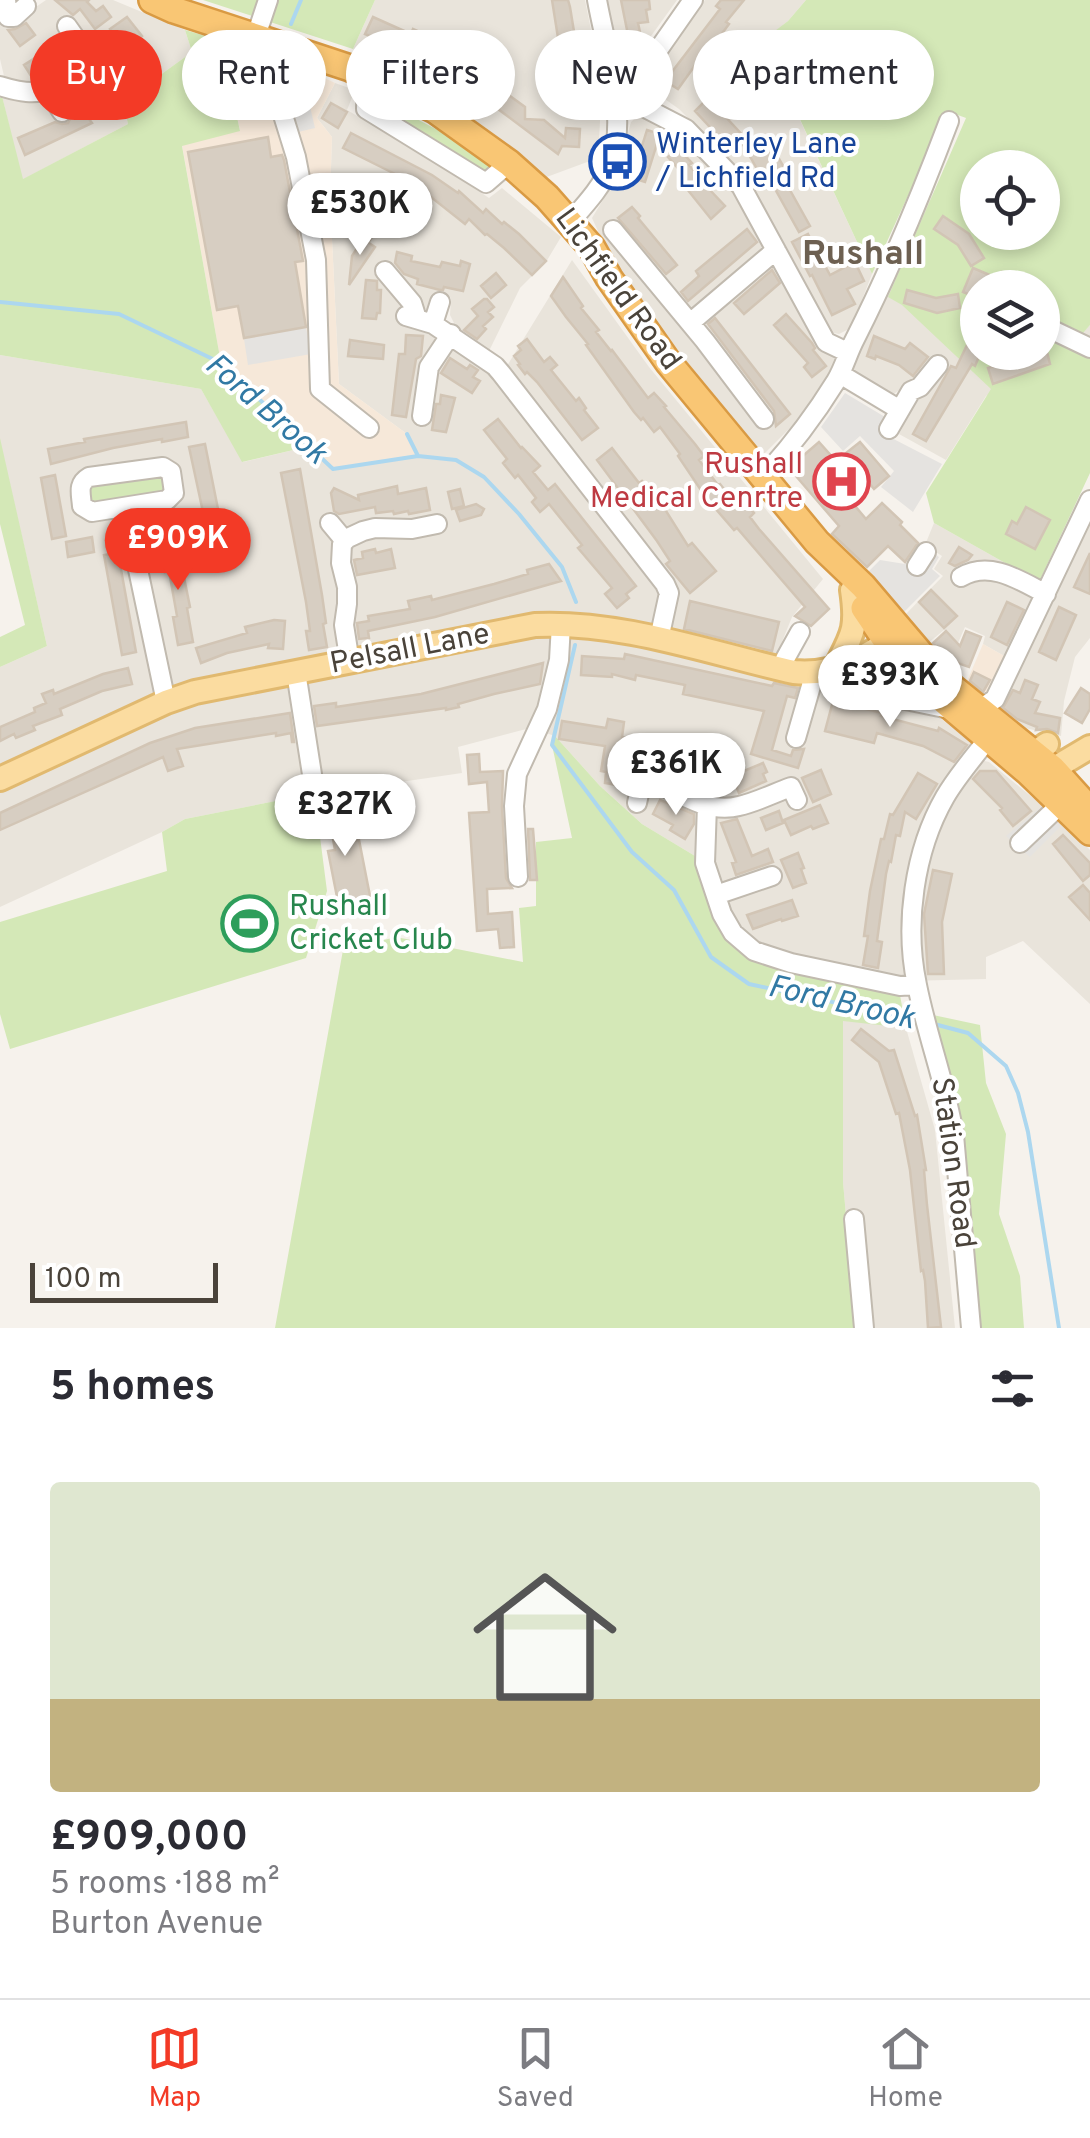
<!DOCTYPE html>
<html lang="en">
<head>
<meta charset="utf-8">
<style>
	body { margin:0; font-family:Overpass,sans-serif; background:#f7f7f7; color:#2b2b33; height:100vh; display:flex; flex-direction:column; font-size:38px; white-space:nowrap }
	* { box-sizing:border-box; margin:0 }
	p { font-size:32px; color:#7c7c81 }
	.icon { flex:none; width:55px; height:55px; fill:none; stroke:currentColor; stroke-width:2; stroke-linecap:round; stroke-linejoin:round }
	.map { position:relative; height:1328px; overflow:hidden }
	.side { display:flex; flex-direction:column; background:#fff; flex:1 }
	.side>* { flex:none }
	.hud { position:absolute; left:30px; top:30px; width:1030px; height:90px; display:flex; gap:20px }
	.tools { position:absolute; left:960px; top:150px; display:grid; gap:20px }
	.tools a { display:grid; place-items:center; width:100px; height:100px; border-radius:50%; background:#fff; box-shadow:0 5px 15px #0003; font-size:50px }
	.scale { position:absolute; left:30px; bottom:25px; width:188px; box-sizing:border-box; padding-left:10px; border:5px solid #4a433a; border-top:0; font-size:28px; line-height:35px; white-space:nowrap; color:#4a433a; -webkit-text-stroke:8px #fff; paint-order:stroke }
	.price { position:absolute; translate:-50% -85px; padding:0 22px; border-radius:35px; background:#fff; color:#222; font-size:32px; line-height:65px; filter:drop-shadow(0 2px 5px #0008) }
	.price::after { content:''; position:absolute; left:50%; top:60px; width:30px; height:22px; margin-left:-15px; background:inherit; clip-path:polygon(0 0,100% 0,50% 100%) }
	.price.current { background:#f33a26; color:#fff }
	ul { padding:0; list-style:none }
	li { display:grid; align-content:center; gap:20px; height:530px; padding:0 50px }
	li span { display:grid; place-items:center; height:310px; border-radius:10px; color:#555 }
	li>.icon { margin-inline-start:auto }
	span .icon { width:180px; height:180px; fill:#fffc; stroke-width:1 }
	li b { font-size:42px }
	h2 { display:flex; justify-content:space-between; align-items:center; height:120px; padding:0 50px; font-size:42px }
	.pill { padding:0 35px; border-radius:45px; background:#fff; box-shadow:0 5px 15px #0003; font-size:35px; line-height:90px }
	.pill.current { background:#f33a26; color:#fff }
	.dock { display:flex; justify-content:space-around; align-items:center; height:140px; border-top:2px solid #e1e1e2; background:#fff; font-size:28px; color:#7c7c81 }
	.dock a { display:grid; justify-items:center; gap:5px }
	.dock .current { color:#f33a26 }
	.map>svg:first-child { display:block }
</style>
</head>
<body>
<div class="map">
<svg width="1090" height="1328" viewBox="0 0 1090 1328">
	<rect width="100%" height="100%" fill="#f6f2ec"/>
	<path fill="#e9e4db" d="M46,0H113L185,30L192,52L123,102L128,124L22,180L2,96L45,86L16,83L4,76L0,59V7L30,11Z
		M375,0H585L602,84L598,158L544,178L483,126L353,49Z
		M605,0H677L628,68L617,67Z
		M705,0H806L788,21L763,41L872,274L851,328L839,334L829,332L826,351L838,359L829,376L799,419L761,457L616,270L592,218L609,190L617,172L631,122L637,116L665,125L695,149L729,187L739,178L716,146L679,109L655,92L651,77Z
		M335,83L355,90L347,110L426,156L489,198L502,188L561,237L546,262L520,288L489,351L463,333L454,323L450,315L451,298L435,293L429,310L403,306L401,325L415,327L441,337L481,364L533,427L507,366L572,260L649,367L823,579L792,617L777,654L677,631L753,669L881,706L940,718L971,742L957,764L980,760L989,762L1066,825L1090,850V1004L1023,941L986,957V979L906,981L819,962L753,944L727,911L700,859L642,824L600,786L555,736L530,728L458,747L462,773L291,798L185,819L162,832L0,907V667L47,646L0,441V355L201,389L243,462L306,447L333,469L407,434L339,384L330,197L332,137L317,118Z
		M932,196L978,288V352H1042L1083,332L1090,325V340L986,396L946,460L899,434L921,393L905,386L891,396L853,371V357Z
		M1090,511V638L1075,657L1064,701L1061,736L1003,723L992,711Z
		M934,523L1039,582L1006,657L983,644L985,636L965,627L958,643L944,630L927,644L903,617L943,576L934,569L942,556L925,545Z
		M843,1020L906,1028L935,1130L955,1328H856L843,1182Z"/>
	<path fill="#f6e8d9" d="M237,45L252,49L268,74L308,70L335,83L317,118L332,137L330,197L339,384L407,434L418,456L333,469L306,447L221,363L182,145L240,130L228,75Z
		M983,644L1006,657L986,699L965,686Z"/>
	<path fill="#d4e8b7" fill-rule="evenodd" d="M203,0H375L353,49Z
		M806,0H1090V325L1083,333L1088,339L1080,352L1090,357V473L1039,582L934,523L926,493L991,389L902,305L888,297L966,118L947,111L872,274L763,40L788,21ZM978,168H1042V232H978ZM978,288H1042V352H978Z
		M185,30L237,45L228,75L240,131L182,146L221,363L306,447L242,462L201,389L0,355V98L2,96L23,179L128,124L123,102L192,52Z
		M372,95L460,142L498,170L484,174L374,106Z
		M0,438L47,646L0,667V637L25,625L0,524Z
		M163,471L169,492L95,507L86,501L91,482Z
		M555,736L600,786L642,824L700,859L752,959L900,995L906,1028L843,1021V1182L856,1328H275L343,950L396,937L523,962L519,908L536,906V842L572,838L552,745Z
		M291,798L320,837L327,891L306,958L10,1049L0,1014V922L167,871L162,832L185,819Z
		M933,1015L980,1025L986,1083L1006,1134L999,1214L1020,1276L1024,1328H979L964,1151L955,1096Z"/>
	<path fill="#e5e3e0" d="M304,81L315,128L294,133L283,87Z
		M306,327L311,354L248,365L244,339Z
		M845,393L890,420L882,433L942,464L913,512L881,487L894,471L860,436L843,451L821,427Z
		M924,547L939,557L932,569L940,576L902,614L868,572L880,560L905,564Z
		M1041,807L1061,826L1030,857L1006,836Z"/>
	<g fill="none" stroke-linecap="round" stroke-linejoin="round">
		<path stroke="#acd7ef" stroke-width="4" d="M291,24L301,0
			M0,302L119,314L221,363L333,469L418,456
			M407,434L418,456L456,460L484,477L519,514L562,567L576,602
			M575,645L552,745L632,852L674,890L711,957L749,984L920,1021
			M934,1024L968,1033L1006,1066L1018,1093L1028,1132L1059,1328"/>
	</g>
	<path fill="#d7cec2" stroke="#d2c5b5" stroke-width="2.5" d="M55,0H89L87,2L96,11L103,6L111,17L95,29L80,9L73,15Z
		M552,0H568L570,7L586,105L569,107Z
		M621,0H649L650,9L646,10L648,22L638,23L640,32L628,35Z
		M721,0H744L726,22L729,24L706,55L698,66L696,64L678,89L665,81L720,9L716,6Z
		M127,17L142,36L125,49L110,29Z
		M373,17L411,34L413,29L426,35L423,42L485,73L508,90L506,93L525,107V119L544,120L565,138L566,128L580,129L579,147L562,146L558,154L498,109L499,108L473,89L475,87L417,56L365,34Z
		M26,23L35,35L20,46L8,30L15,29Z
		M62,41L71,54L33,79L24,65Z
		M104,87L114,107L89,119L92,123L25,155L18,138L55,122L62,124L68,123L74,112L87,106L83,97Z
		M708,98L747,140L734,153L695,111Z
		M331,103L347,112L338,128L322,118Z
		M647,130L660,134L645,182L632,178Z
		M351,133L432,175L458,193L459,191L483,213L486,209L502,224L504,222L519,234L546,261L532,275L504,248L487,234L485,235L469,219L465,224L426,193L396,177L397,175L343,148Z
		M268,137L271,157L282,155L284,160L303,261L295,262L306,327L244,338L238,306L217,310L188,152Z
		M769,141L786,171L781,174L810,226L799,232L770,180L765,183L748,153Z
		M678,148L692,163L689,165L709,189L725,206L711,219L679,179L684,175L668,157Z
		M632,207L640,216L638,218L677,265L666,274L618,218Z
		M372,215L382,221L370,240L360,234Z
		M943,216L969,234L984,258L971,266L958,245L934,229Z
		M747,229L757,242L688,301L681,292L699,276L696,271Z
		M808,234L830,275L855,262L864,281L847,289L855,304L832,315L812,275L810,276L792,242Z
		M363,239L375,247L349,285L352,256Z
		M397,252L412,256L411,261L440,267L442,262L460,266L461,261L470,264L463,291L444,287L443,290H440L417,284L418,279L404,274L395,263Z
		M973,268L999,279L1002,272L1015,278L1013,284L1020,288H978L976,297L963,292Z
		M772,270L780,283L744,314L734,303Z
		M496,273L506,285L491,298L481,286Z
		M563,277L583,306L581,308L599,330L596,332L611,351L612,350L648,398L654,393L666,406L664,407L695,444L704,456L699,460L718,485L720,484L736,504L742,499L754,513L750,517L759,529L829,609L811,626L795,616L805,607L737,528L734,530L714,507L713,508L678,456L680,454L660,427L654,432L643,418L641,420L634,412L586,345L588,344L566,317L551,296Z
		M366,280L377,281V290H381L380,313H377L376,319L362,318Z
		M907,290L936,298L958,294L960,308L937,313L904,303Z
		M484,299H487L494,307L488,312L493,317L483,326L486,329L477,339L464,330L478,316L472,309Z
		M786,314L812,343L815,348L813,350L826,366L812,377L804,367L808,363L774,325Z
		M715,318L790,414L776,426L774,411L708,324Z
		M978,322V352H981L975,366L972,364L926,441L913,434L951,366L956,368Z
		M406,335L423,336L421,356L416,359L406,417L392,415L399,354H405Z
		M874,336L905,349L910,343L928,357L913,376L899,365L876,356L875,359L867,356Z
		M527,339L544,362L550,357L557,365L551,370L576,401L579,398L586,408L584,410L598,428L582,440L537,382L527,372L525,374L518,365L520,364L514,356L521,350L518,346Z
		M350,340L384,345L383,359L348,356Z
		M1034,352H1047L1050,364L993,384L988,368Z
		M450,358L467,369L470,365L478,370L473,377L480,381L472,393L441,373Z
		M441,395L455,398L446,432L432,430L436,404H440Z
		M498,419L521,448L522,447L540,466L533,472L548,490L555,484L636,586L626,594L629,598L617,608L605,594L612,588L578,548L582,545L549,504L540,512L532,502L536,498L518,475L515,478L503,463L507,459L484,430Z
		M186,422L188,437L162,442V439L113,448L51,464L48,449L85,442L84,439Z
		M819,442L836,461L860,442L889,476L874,489L869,483L850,500L866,519L882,503L902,522L900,525L918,543L905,562L888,546L867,567L832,534L839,526L789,468Z
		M205,444L218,509L203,512L189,447Z
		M612,448L639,483L642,481L661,503L688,546L692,543L716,571L690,593L666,564L670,561L657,541L597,460Z
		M300,469L322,595L326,623L323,624L327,647L309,650L306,631H310L306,602L281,473Z
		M55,475L66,536L52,539L41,478Z
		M397,486L398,494L426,488L430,510L409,514L408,511L394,514L393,511L376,513L375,507L339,514L334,511L331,493L334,488L359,500L358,495Z
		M460,489L464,506L452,509L448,492Z
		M476,504L484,509L481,515L460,521L456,510Z
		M1026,507L1050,520L1035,549L1006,534L1012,521L1017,524Z
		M205,515L207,530L180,535L177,520Z
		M92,537L94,552L68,557L66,542Z
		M177,543L190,607L187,608L193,642L178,645L173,617L177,616L169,571L165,572L161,545Z
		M959,547L972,555L968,560L955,566L949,563Z
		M375,549L376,553L391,549L395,568L357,575L354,560L363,558L362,552Z
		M118,553L136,652L122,655L104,555Z
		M1090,553V594L1074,587Z
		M549,564L561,581L435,617L368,631L369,638L359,639L357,623L369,621L368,616L410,609L408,601L431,596L432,600L494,584L528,574L527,570Z
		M931,590L957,616L944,628L919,602Z
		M690,601L779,622L772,651L684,629Z
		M1007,602L1024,610L1007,645L991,637Z
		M1059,607L1076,615L1056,660L1039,652Z
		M274,620L285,621L283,649L268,648L269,644L227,653L201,663L196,648L247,633L245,627Z
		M946,631L960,646L966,631L981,637L969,667L946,659L933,643Z
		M625,654L772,686L774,683L798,688L795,698L787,696L772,750L791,756L793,750L804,749L798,768L751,754L764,711L683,694L685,685L636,675L635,680L612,674V677L581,675L582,656L624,659Z
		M543,663L540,684L494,694L458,704L459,707L446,710V708L317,726L314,706L336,703V707L421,694Z
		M128,668L132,684L102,691L60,709L62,715L33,726L35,730L16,738L14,734L0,741V727L35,712L34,708L46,703L42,694L53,690L54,694L103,674Z
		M974,672L990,680L983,692L970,681Z
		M1025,680L1038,685L1032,699L1040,702L1035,713L1060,718L1058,733L1047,729L1036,730L1037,727L1017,719L1003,708L1013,690L1020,693Z
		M1081,688L1090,694V709L1082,723L1065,713Z
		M833,701L882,713L881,716L938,731L939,728L967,745L954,762L923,746L877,733L874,743L825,731Z
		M290,713L294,742H292L291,733L276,736V733L177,749L183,766L168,771L163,757L0,830V813L150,743L195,728Z
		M608,719L624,722L622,737L638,740L637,748L631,753L623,752L620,774L623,775L622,786L605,783L606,772L601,771L605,746L559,739L562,721L606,728Z
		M677,743L683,760L668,766L661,749Z
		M479,754L480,772L503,771L502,807L506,878L512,888L487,889L488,914L512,912L514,947L500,948L498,929L477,931L469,813L489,812L487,782L469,784L467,755Z
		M704,757L717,788L707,792L701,790L689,763Z
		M763,763L767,772L763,774L766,781L739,793L732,776Z
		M821,770L831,794L813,802L802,778Z
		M980,771H996L1031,811L1013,826L1000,810L1002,808L973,779Z
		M918,773L937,784L916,819L905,812L900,836L896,835L891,862L889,861L886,874L877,941L882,942L878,968L863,965L868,936H864L870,891L881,839H884L890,814L893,815Z
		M660,800L694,814V824L685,839L670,830L673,825L653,814Z
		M820,805L828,823L813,829L811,826L791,835L784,820Z
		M779,811L783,823L766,830L761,818Z
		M317,812H343L348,820L352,841L359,840L370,896L338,902L328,851L335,850L331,828L324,829L323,821L318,822Z
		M737,819L752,856L768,849L773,862L736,875L732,863L736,862L721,823Z
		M528,829H533L537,880H530Z
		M1063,835L1090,863V875L1083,881L1053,844Z
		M798,853L804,868L801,869L806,883L793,888L781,860Z
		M933,870L952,874L942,922L944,974H928L924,914Z
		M1083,885L1090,893V920L1069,897Z
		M792,900L798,916L782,921L781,919L753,929L747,915Z
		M861,1029L889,1051L894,1050L915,1116L917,1115L926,1170H924L927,1205L941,1327L928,1328L925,1281L923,1270L921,1271L910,1170L899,1113L896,1114L879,1062L852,1040Z"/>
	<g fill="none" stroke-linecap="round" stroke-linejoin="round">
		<defs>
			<path id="minor" d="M6,0L8,17H14L26,6
				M256,36L268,0
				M284,45L278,99L296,157L316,260L320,389L369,428
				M367,77L366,109L486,183L509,163
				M0,86C45,100 53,90 86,60V53L67,26
				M48,91L62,112
				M626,98L686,129L741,186L826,342L847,352
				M621,103L693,0
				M570,222C585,205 603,186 611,164C628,115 606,50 597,0
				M613,230L705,341L764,419
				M385,271L412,303L417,319
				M406,316L433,324L495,366L501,373L665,584L669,593L659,639
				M690,323L776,250
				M433,324L440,302
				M1042,325L1090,348
				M840,374L900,410
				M422,416L429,367L451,334
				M889,429L911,391L920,387L938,365
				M163,467L171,472L174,493L167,500L92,512L82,506C81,493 77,484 89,477Z
				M762,478C790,448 815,415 836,381C844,368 848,352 855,339C891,268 921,195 949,121
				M125,508L166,702
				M330,523L345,541
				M917,566L926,552
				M961,577C990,560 1019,580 1046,594
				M350,663L344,625L347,604V587L341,563L342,544L348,538L363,531L375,528L412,529L437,524
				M835,669L891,697L954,710
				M784,670L785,659L800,632
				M296,672L316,800H350L357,811
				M975,706L986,705L995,699L1090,500
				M796,738L811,686L812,673
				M643,776C673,789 705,815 739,806C757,802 774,793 791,787L797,800
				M637,803L643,776L642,759
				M707,805L705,863L722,914L733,933L754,951L791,963L900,986L916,985
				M1020,843L1062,803
				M518,877L514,806L517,774L547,709L559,660L561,624
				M716,895L772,876
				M854,1219L864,1328
				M971,1328L954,1135C946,1084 927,1036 917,985C904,925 914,851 945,797C959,773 979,751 996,729"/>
			<path id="major" d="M835,669C852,635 858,630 852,590
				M1047,744L1034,753L1028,772L1053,769L1090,747
				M0,779L166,702L195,692L535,625C623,621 709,653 794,672C833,676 869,657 898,633"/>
			<path id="highway" d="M152,0L174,10L350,68L435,110L509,163L547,197L592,248L609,278L668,362L817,542L863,586L943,680L1053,769L1090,810
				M864,608L887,642L930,689L1028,772L1090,832"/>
		</defs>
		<use href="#minor" stroke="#c1baaf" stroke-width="22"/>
		<use href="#major" stroke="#e1b96f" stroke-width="28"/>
		<use href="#highway" stroke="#d99a43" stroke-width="30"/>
		<use href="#minor" stroke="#fff" stroke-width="18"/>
		<use href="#major" stroke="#fbdca0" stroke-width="22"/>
		<use href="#highway" stroke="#f9c674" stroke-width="25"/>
	</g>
	<defs>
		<symbol id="bus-ring" viewBox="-11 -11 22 22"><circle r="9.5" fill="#fff" stroke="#1a4fb4" stroke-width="1.5"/><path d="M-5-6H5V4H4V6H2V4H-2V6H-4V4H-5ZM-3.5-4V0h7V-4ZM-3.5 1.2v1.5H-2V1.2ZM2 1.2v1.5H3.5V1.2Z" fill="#1a4fb4"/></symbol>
		<symbol id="hospital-ring" viewBox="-11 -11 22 22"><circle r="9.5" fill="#fff" stroke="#e0444e" stroke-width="1.5"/><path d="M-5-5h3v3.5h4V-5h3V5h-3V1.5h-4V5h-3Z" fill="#e0444e"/></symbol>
		<symbol id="stadium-ring" viewBox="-11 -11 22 22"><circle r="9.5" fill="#fff" stroke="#2e9e5b" stroke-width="1.5"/><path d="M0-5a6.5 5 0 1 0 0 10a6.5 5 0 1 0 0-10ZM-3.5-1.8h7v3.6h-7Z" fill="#2e9e5b"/></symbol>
	</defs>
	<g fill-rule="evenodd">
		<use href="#bus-ring" x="586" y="130" width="63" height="63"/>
		<use href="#hospital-ring" x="810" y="450" width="63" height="63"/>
		<use href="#stadium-ring" x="218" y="892" width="63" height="63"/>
	</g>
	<g text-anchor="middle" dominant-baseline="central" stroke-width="8" stroke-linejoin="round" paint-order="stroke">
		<g font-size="30" fill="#164399" stroke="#fff" text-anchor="start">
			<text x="656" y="145">Winterley Lane<tspan x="656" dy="34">/ Lichfield Rd</tspan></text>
		</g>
		<g font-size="30" fill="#4a433a" stroke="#fff">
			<text transform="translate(617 290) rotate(54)">Lichfield Road</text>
			<text transform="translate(410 650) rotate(-11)">Pelsall Lane</text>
			<text transform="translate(952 1163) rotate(82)">Station Road</text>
		</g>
		<g font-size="30" fill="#be3a42" stroke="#fff" text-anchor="end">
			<text x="803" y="465">Rushall<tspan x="803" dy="34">Medical Cenrtre</tspan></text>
		</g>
		<g font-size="30" fill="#27864d" stroke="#fff" text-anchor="start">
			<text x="289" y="907">Rushall<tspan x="289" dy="34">Cricket Club</tspan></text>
		</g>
		<g font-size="32" font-style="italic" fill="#3179a4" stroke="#fff">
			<text transform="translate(265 410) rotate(41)">Ford Brook</text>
			<text transform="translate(841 1004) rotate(13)">Ford Brook</text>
		</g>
		<g font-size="35" font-weight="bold" fill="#6d6051" stroke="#fff">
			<text x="863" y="255">Rushall</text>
		</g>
	</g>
</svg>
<div class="tools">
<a><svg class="icon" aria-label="locate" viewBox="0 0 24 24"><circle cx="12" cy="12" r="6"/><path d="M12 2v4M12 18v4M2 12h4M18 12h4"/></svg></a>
<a><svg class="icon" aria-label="layers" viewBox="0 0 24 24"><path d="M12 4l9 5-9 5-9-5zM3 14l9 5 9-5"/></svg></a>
</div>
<div class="scale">100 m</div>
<b class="price" style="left:360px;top:258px">£530K</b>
<b class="price current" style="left:178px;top:593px">£909K</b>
<b class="price" style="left:890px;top:730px">£393K</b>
<b class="price" style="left:676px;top:818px">£361K</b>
<b class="price" style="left:345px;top:859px">£327K</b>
<div class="hud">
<a class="pill current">Buy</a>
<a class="pill">Rent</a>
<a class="pill">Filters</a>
<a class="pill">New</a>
<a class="pill">Apartment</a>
</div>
</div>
<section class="side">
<h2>5 homes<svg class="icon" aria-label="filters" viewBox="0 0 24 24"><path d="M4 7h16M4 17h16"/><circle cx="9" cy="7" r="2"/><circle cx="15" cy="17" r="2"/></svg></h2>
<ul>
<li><span style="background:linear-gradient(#dfe7d0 70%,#c2b280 0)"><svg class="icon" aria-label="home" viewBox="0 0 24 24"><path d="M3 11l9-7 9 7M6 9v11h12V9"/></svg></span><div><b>£909,000</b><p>5 rooms · 188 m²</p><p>Burton Avenue</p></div></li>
</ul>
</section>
<nav class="dock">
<a class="current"><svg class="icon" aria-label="map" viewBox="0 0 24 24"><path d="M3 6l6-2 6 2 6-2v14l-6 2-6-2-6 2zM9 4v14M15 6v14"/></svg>Map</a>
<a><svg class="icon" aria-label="saved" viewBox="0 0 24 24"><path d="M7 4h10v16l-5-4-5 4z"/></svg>Saved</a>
<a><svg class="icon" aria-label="home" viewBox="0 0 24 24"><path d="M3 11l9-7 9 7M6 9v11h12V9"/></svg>Home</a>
</nav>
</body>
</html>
